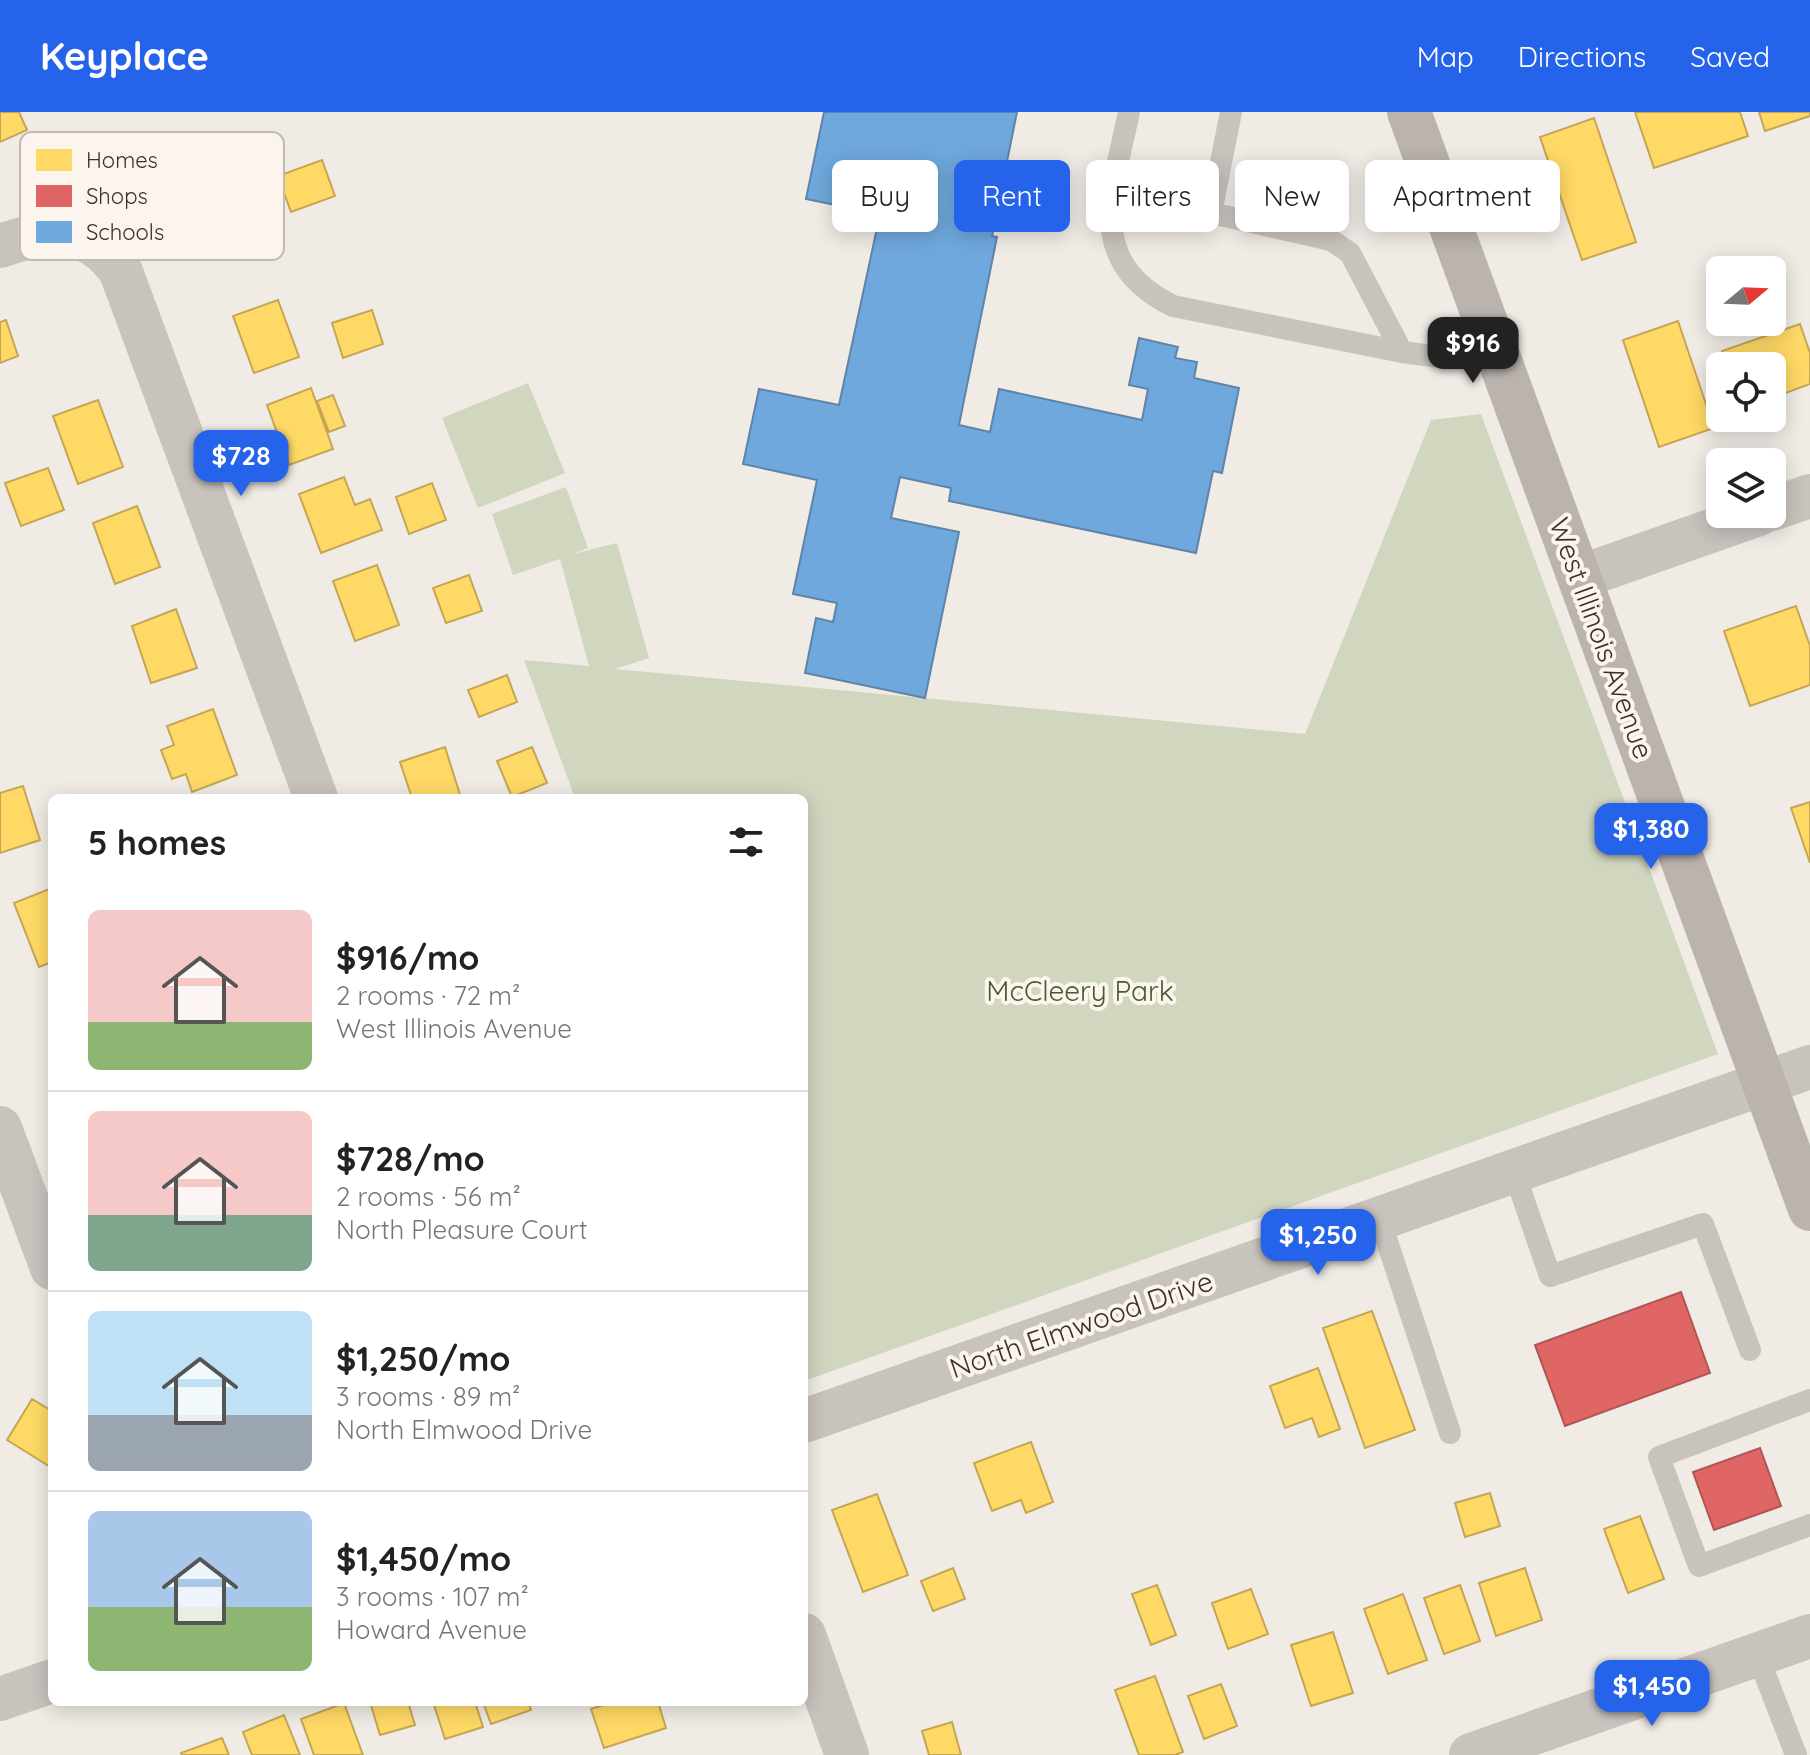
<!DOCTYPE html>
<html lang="en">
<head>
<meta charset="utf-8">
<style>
	body { margin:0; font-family:Quicksand,sans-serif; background:#f6f6f6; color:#222; height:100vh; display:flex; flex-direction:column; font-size:30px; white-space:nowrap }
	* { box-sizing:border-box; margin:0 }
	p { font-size:26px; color:#767676 }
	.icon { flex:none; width:44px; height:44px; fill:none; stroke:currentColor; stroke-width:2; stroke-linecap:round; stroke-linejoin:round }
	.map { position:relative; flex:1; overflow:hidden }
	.drawer { position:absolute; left:48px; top:682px; width:760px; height:912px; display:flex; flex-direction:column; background:#fff; border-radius:12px; box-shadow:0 4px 20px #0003 }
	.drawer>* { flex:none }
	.hud { position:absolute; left:832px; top:48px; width:760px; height:72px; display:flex; gap:16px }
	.needle { width:52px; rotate:71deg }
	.tools { position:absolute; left:1706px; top:144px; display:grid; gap:16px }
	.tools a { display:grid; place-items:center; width:80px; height:80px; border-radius:12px; background:#fff; box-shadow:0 4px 20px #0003; font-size:40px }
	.price { position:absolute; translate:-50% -68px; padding:0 18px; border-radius:16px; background:#2563eb; color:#fff; font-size:26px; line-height:52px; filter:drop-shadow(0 2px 4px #0008) }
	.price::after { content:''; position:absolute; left:50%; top:48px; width:24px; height:18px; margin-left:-12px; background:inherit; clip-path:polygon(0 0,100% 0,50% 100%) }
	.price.on { background:#222; color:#fff }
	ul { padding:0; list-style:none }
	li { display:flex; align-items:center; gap:24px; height:200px; padding:0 40px }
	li+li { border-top:2px solid #e0e0e0 }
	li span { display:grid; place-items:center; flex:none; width:224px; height:160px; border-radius:12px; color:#555 }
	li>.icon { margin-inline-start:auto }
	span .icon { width:96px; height:96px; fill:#fffc; stroke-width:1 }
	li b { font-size:34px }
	h2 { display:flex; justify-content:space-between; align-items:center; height:96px; padding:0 40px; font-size:34px }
	.tag { padding:0 28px; border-radius:12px; background:#fff; box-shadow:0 4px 20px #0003; font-size:28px; line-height:72px }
	.tag.on { background:#2563eb; color:#fff }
	header { display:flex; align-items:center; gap:48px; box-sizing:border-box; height:112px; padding:0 40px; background:#2563eb; color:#fff }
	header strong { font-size:38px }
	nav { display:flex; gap:44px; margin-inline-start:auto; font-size:28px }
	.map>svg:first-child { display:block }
</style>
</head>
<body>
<header>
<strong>Keyplace</strong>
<nav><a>Map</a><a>Directions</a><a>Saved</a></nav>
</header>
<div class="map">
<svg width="1810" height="1643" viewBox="0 0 1810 1643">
	<rect width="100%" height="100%" fill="#f0ebe5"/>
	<path fill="#d1d6bf" d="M528,271L565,361L478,396L442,306Z
		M1481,302L1718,942L804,1269V686H575L524,548L589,554L560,447L513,463L492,402L566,375L588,436L573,442L617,431L649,546L615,557L1305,622L1431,308Z"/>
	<path fill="#ffd966" stroke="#c4a654" stroke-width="2" d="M0,0H19L27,18L0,30Z
		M1635,0H1740L1748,24L1654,56Z
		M1759,0H1810V4L1765,19Z
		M1594,6L1636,130L1582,148L1540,25Z
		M322,48L335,84L291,100L278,64Z
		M278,188L299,245L254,261L233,204Z
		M372,198L383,232L343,246L332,211Z
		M6,208L18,244L0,251V210Z
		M1678,209L1714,316L1659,335L1623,228Z
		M1800,212L1810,241V272L1772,286V254H1727L1722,239Z
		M311,276L333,337L289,353L267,293Z
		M333,283L345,314L329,320L317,289Z
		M98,288L123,355L78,372L53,304Z
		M48,356L64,398L21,414L5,371Z
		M344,365L355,393L370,387L382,418L321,441L299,382Z
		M432,371L446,408L409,422L396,385Z
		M137,394L160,455L115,472L93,411Z
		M377,453L399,513L355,529L333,469Z
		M469,463L482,499L446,511L433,476Z
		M1796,494L1810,534V573L1750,594L1724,519Z
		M176,497L197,556L151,571L132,514Z
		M507,563L517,590L479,605L468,578Z
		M213,597L237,663L192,680L186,662L172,667L161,638L174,633L167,614Z
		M445,635L461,686H412L400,650Z
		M532,635L547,671L512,685L497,649Z
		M23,674L40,728L0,741V681Z
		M1810,690V751L1791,696Z
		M52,776V850L39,855L14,791Z
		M1372,1199L1415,1318L1365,1336L1323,1216Z
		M1318,1256L1340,1317L1319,1325L1312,1306L1285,1316L1270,1274Z
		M32,1287L52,1299V1356L7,1328Z
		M1031,1330L1053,1390L1026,1401L1021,1388L992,1399L974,1351Z
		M1490,1381L1500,1414L1465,1425L1455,1391Z
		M877,1382L908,1463L863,1480L832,1398Z
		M1640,1404L1664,1467L1628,1481L1604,1417Z
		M953,1456L965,1487L933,1499L921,1469Z
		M1525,1456L1542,1508L1496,1524L1479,1471Z
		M1157,1473L1176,1523L1151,1533L1132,1482Z
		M1460,1473L1480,1529L1444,1542L1424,1486Z
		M1251,1477L1268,1522L1228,1537L1212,1491Z
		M1403,1482L1427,1548L1388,1562L1364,1497Z
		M1333,1520L1353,1581L1311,1594L1291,1533Z
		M1155,1564L1183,1640L1175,1643H1139L1115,1578Z
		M1221,1572L1237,1614L1204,1627L1188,1584Z
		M370,1590H408L415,1613L380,1623Z
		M433,1590H475L483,1615L445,1627Z
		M483,1590H528L531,1598L491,1612Z
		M613,1590H658L666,1616L604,1636L591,1597Z
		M344,1591L363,1643H314L301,1607Z
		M284,1603L300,1643H252L243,1620Z
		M952,1610L961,1643H929L922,1619Z
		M222,1626L229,1643H182L181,1641Z"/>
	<path fill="#e06666" stroke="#ae5654" stroke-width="2" d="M1681,1180L1710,1261L1565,1314L1535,1233Z
		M1760,1336L1781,1394L1714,1418L1693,1360Z"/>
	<path fill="#6fa8dc" stroke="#5f84a7" stroke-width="2" d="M824,0H1017L992,124L997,125L959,313L990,320L999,277L1142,308L1148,277L1129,273L1139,226L1178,235L1175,246L1197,250L1194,266L1239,276L1222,361L1213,359L1196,441L949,389L951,376L900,365L891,406L959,420L925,586L805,561L816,506L833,510L837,491L793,482L817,368L743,352L759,277L839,293L880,102L806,87Z"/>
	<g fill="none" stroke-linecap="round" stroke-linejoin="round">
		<path stroke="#c9c3be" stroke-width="22" d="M1129,0C1113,78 1083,150 1173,194L1402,240L1440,245L1496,236
			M1231,0L1211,101L1331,128L1350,141L1402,240
			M1514,1060L1550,1164L1703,1112L1750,1238
			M1380,1108L1450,1321
			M1810,1288L1659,1345L1699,1454L1810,1413
			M1757,1542L1796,1643"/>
		<path stroke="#c9c3be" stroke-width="44" d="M0,134C48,117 90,113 121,160L316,686
			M99,134L116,69
			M1772,397L1810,384
			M1580,465L1759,402
			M0,1016L52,1156
			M804,1309L1810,955
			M804,1523L847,1643
			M0,1587L52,1569
			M1471,1643L1810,1524"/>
		<path stroke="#bab3ae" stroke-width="44" d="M1409,0L1810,1097"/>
	</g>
	<g text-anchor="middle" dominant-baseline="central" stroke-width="8" stroke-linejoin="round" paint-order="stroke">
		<g font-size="28" fill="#3b302b" stroke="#fbf5ee">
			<text transform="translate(1602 526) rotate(70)">West Illinois Avenue</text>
			<text transform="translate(1081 1212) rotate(-19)">North Elmwood Drive</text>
		</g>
		<g font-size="28" fill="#4a5a2e" stroke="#fbf5ee">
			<text x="1080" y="878">McCleery Park</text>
		</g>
	</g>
	<rect x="20" y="20" width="264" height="128" rx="12" fill="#fbf5ee" stroke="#c1bab4" stroke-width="2"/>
	<rect x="36" y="37" width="36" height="22" fill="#ffd966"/>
	<rect x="36" y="73" width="36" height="22" fill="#e06666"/>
	<rect x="36" y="109" width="36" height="22" fill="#6fa8dc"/>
	<g font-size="22" fill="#3b302b">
		<text x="86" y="56">Homes</text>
		<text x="86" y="92">Shops</text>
		<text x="86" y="128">Schools</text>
	</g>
</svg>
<div class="tools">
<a><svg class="needle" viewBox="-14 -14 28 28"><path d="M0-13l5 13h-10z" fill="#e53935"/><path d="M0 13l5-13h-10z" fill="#767676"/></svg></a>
<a><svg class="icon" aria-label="locate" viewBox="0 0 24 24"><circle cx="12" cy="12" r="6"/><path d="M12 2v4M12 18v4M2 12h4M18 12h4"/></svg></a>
<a><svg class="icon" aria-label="layers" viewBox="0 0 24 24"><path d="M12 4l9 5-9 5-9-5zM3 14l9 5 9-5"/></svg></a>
</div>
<b class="price on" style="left:1473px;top:273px">$916</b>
<b class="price" style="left:241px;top:386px">$728</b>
<b class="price" style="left:1651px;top:759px">$1,380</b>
<b class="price" style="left:1318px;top:1165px">$1,250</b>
<b class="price" style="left:1652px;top:1616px">$1,450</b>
<div class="hud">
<a class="tag">Buy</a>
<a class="tag on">Rent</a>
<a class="tag">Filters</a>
<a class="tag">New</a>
<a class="tag">Apartment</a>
</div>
<section class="drawer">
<h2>5 homes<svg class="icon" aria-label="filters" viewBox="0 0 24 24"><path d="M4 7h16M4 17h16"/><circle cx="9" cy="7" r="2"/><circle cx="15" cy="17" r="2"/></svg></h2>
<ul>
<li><span style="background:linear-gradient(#f6c9c9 70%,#8fb573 0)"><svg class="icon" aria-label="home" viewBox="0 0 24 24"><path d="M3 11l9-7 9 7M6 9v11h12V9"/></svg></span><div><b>$916/mo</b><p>2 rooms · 72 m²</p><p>West Illinois Avenue</p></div></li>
<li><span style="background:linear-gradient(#f6c9c9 65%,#7fa58c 0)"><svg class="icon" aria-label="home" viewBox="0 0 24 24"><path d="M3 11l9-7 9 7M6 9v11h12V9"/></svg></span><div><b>$728/mo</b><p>2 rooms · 56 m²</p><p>North Pleasure Court</p></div></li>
<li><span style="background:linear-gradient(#bfe0f5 65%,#9aa5b1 0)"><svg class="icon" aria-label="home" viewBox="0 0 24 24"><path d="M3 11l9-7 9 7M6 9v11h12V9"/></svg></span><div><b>$1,250/mo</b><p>3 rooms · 89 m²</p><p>North Elmwood Drive</p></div></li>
<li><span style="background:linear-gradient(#a9c7e8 60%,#8fb573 0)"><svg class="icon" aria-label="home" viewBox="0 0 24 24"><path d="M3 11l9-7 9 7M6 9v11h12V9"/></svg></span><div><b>$1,450/mo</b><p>3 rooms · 107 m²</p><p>Howard Avenue</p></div></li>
</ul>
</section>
</div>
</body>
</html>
